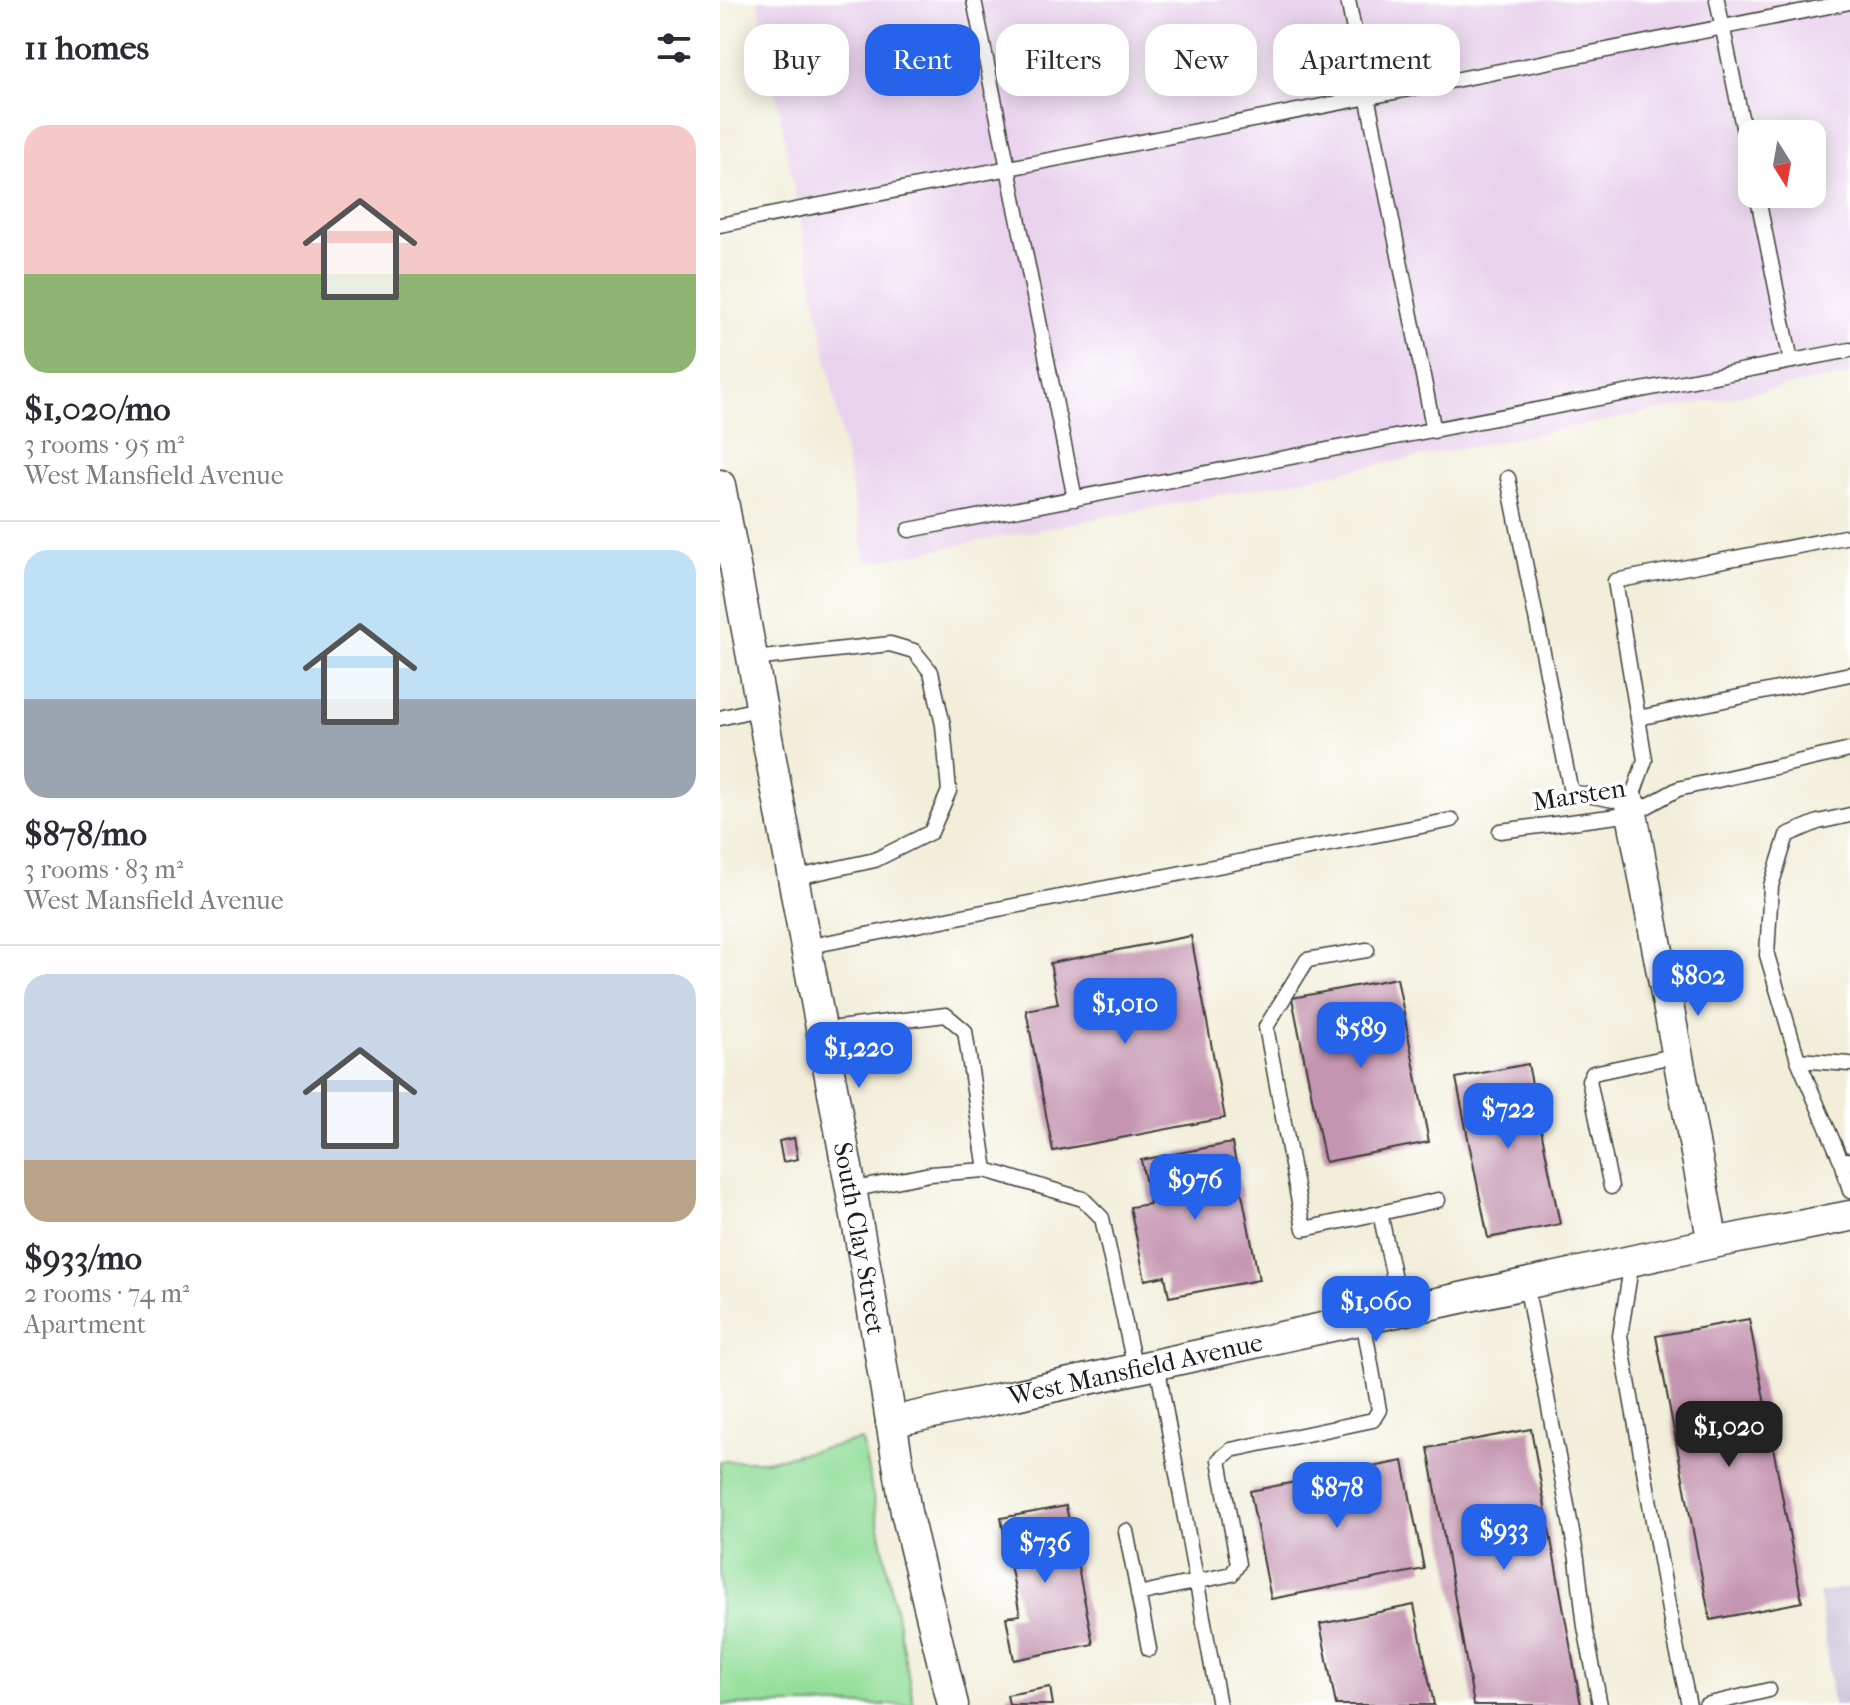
<!DOCTYPE html>
<html lang="en">
<head>
<meta charset="utf-8">
<style>
	body { margin:0; font-family:"IM FELL French Canon",serif; background:#f7f7f7; color:#2b2b33; height:100vh; display:flex; flex-direction:column; font-size:30px; white-space:nowrap }
	* { box-sizing:border-box; margin:0 }
	p { font-size:26px; color:#7c7c81 }
	.icon { flex:none; width:44px; height:44px; fill:none; stroke:currentColor; stroke-width:2; stroke-linecap:round; stroke-linejoin:round }
	.map { position:relative; flex:1; overflow:hidden }
	.side { display:flex; flex-direction:column; background:#fff; width:720px }
	.side>* { flex:none }
	.top-card { position:absolute; left:24px; top:24px; width:760px; height:72px; display:flex; gap:16px }
	.needle { width:52px; rotate:169deg }
	.controls { position:absolute; left:1018px; top:120px; display:grid; gap:16px }
	.controls a { display:grid; place-items:center; width:88px; height:88px; border-radius:16px; background:#fff; box-shadow:0 4px 20px #0003; font-size:40px }
	.price { position:absolute; translate:-50% -68px; padding:0 18px; border-radius:16px; background:#2563eb; color:#fff; font-size:26px; line-height:52px; filter:drop-shadow(0 2px 4px #0008) }
	.price::after { content:''; position:absolute; left:50%; top:48px; width:24px; height:18px; margin-left:-12px; background:inherit; clip-path:polygon(0 0,100% 0,50% 100%) }
	.price.active { background:#222; color:#fff }
	ul { padding:0; list-style:none }
	li { display:grid; align-content:center; gap:16px; height:424px; padding:0 24px }
	li+li { border-top:2px solid #e1e1e2 }
	li span { display:grid; place-items:center; height:248px; border-radius:24px; color:#555 }
	li>.icon { margin-inline-start:auto }
	span .icon { width:144px; height:144px; fill:#fffc; stroke-width:1 }
	li b { font-size:34px }
	h2 { display:flex; justify-content:space-between; align-items:center; height:96px; padding:0 24px; font-size:34px }
	.tag { padding:0 28px; border-radius:24px; background:#fff; box-shadow:0 4px 20px #0003; font-size:28px; line-height:72px }
	.tag.active { background:#2563eb; color:#fff }
	main { display:flex; flex:1; min-height:0 }
	.map>svg:first-child { display:block }
</style>
</head>
<body>
<main>
<section class="side">
<h2>11 homes<svg class="icon" aria-label="filters" viewBox="0 0 24 24"><path d="M4 7h16M4 17h16"/><circle cx="9" cy="7" r="2"/><circle cx="15" cy="17" r="2"/></svg></h2>
<ul>
<li><span style="background:linear-gradient(#f6c9c9 60%,#8fb573 0)"><svg class="icon" aria-label="home" viewBox="0 0 24 24"><path d="M3 11l9-7 9 7M6 9v11h12V9"/></svg></span><div><b>$1,020/mo</b><p>3 rooms · 95 m²</p><p>West Mansfield Avenue</p></div></li>
<li><span style="background:linear-gradient(#bfe0f5 60%,#9aa5b1 0)"><svg class="icon" aria-label="home" viewBox="0 0 24 24"><path d="M3 11l9-7 9 7M6 9v11h12V9"/></svg></span><div><b>$878/mo</b><p>3 rooms · 83 m²</p><p>West Mansfield Avenue</p></div></li>
<li><span style="background:linear-gradient(#c9d6e8 75%,#b9a48a 0)"><svg class="icon" aria-label="home" viewBox="0 0 24 24"><path d="M3 11l9-7 9 7M6 9v11h12V9"/></svg></span><div><b>$933/mo</b><p>2 rooms · 74 m²</p><p>Apartment</p></div></li>
</ul>
</section>
<div class="map">
<svg width="1130" height="1705" viewBox="0 0 1130 1705">
	<rect width="100%" height="100%" fill="#fff"/>
	<filter id="ink" filterUnits="userSpaceOnUse"><feTurbulence type="fractalNoise" baseFrequency=".0125" numOctaves="2"/><feDisplacementMap in="SourceGraphic" scale="16" xChannelSelector="R" yChannelSelector="G"/><feConvolveMatrix kernelMatrix="1 2 1 2 8 2 1 2 1" color-interpolation-filters="sRGB"/></filter>
	<filter id="wash" filterUnits="userSpaceOnUse"><feTurbulence type="fractalNoise" baseFrequency=".006" numOctaves="4" result="noise"/><feDisplacementMap in="SourceGraphic" scale="32" xChannelSelector="R" yChannelSelector="G"/><feGaussianBlur stdDeviation="1.8" result="paint"/><feColorMatrix in="noise" values="0 0 0 0 0 0 0 0 0 0 0 0 0 0 0 0 0 1.4 0 .05"/><feComposite in="paint" operator="in"/></filter>
	<g filter="url(#wash)">
		<rect width="100%" height="100%" fill="#f2eeda"/>
		<path fill="#e9d2ed" fill-rule="evenodd" d="M38,0H1130V374L146,563ZM1032,134H1092V194H1032Z"/>
		<path fill="#c9bfd7" d="M1130,1587V1705H1113L1099,1593Z"/>
		<path fill="#93de9a" stroke="#587d5b" stroke-width="2" d="M142,1440L194,1705H0V1461H46Z"/>
		<g id="blocks">
			<path fill="#c495b0" d="M471,936L505,1118L333,1151L306,1010L338,1004L330,963Z
				M677,978L709,1142L605,1162L572,998Z
				M808,1064L840,1224L768,1238L736,1078Z
				M74,1138L78,1159L63,1162L59,1141Z
				M512,1143L539,1280L449,1297L445,1276L425,1280L410,1207L430,1204L421,1160Z
				M1029,1319L1082,1602L990,1620L936,1336Z
				M811,1429L861,1705H754L708,1448Z
				M683,1461L704,1569L551,1599L530,1491Z
				M346,1506L373,1644L294,1660L286,1617L300,1615L281,1518Z
				M694,1605L714,1705H616L600,1624Z
				M330,1687L333,1705H289L287,1695Z"/>
		</g>
	</g>
	<g filter="url(#ink)">
		<use href="#blocks" fill-opacity="0" stroke="#3c3c38" stroke-width="2"/>
		<g fill="none" stroke-linecap="round" stroke-linejoin="round">
			<defs>
				<path id="lane" d="M254,0L355,499
					M628,0L714,431
					M997,0L1032,171
					M1037,194L1071,361
					M0,225L1130,2
					M788,478L851,792L910,803L925,760L895,581L1130,536
					M189,530L1130,350
					M33,659L170,644L194,651L211,672L223,725L229,791L211,832L155,860L73,878
					M0,718L41,708
					M918,718L1130,674
					M780,831L913,814L958,789L1130,750
					M85,947L732,820
					M647,950L587,960L546,1027L584,1229L660,1213L681,1311
					M101,1030L226,1015L245,1031L266,1170
					M1078,1060L1047,955L1051,886L1067,835L1098,822L1130,815
					M1127,1160L1123,1165L1130,1191
					M1123,1165L1078,1060L1130,1064
					M891,1187L869,1080L873,1073L958,1055
					M131,1190L210,1174L266,1170L363,1199L382,1218L415,1369
					M660,1213L718,1200
					M912,1261L900,1336L952,1627L969,1705
					M806,1284L857,1559L865,1627L880,1705
					M437,1364L499,1705
					M406,1531L429,1649
					M418,1594L512,1574L518,1564L499,1460L511,1450L653,1420L659,1410L643,1319
					M986,1705L1049,1690"/>
				<g id="street">
					<path id="s1" d="M0,485L147,1275L186,1512L233,1705"/>
					<path d="M910,803L993,1243"/>
					<path id="s2" d="M171,1422L993,1243L1130,1216"/>
				</g>
			</defs>
			<use href="#lane" stroke="#3c3c38" stroke-width="17"/>
			<use href="#street" stroke="#3c3c38" stroke-width="33"/>
			<use href="#lane" stroke="#fff" stroke-width="14"/>
			<use href="#street" stroke="#fff" stroke-width="30"/>
		</g>
	</g>
	<g text-anchor="middle" dominant-baseline="central" stroke-width="7" stroke-linejoin="round" paint-order="stroke">
		<g font-size="26" fill="#1c1c1c" stroke="#fff">
			<text transform="translate(859 795) rotate(-9)">Marsten</text>
			<text stroke="none"><textPath href="#s1" startOffset="766">South Clay Street</textPath></text>
			<text stroke="none"><textPath href="#s2" startOffset="250">West Mansfield Avenue</textPath></text>
		</g>
	</g>
</svg>
<div class="controls">
<a><svg class="needle" viewBox="-14 -14 28 28"><path d="M0-13l5 13h-10z" fill="#e53935"/><path d="M0 13l5-13h-10z" fill="#7c7c81"/></svg></a>
</div>
<b class="price" style="left:978px;top:1018px">$802</b>
<b class="price" style="left:405px;top:1046px">$1,010</b>
<b class="price" style="left:641px;top:1070px">$589</b>
<b class="price" style="left:139px;top:1090px">$1,220</b>
<b class="price" style="left:788px;top:1151px">$722</b>
<b class="price" style="left:475px;top:1222px">$976</b>
<b class="price" style="left:656px;top:1344px">$1,060</b>
<b class="price active" style="left:1009px;top:1469px">$1,020</b>
<b class="price" style="left:617px;top:1530px">$878</b>
<b class="price" style="left:784px;top:1572px">$933</b>
<b class="price" style="left:325px;top:1585px">$736</b>
<div class="top-card">
<a class="tag">Buy</a>
<a class="tag active">Rent</a>
<a class="tag">Filters</a>
<a class="tag">New</a>
<a class="tag">Apartment</a>
</div>
</div>
</main>
</body>
</html>
